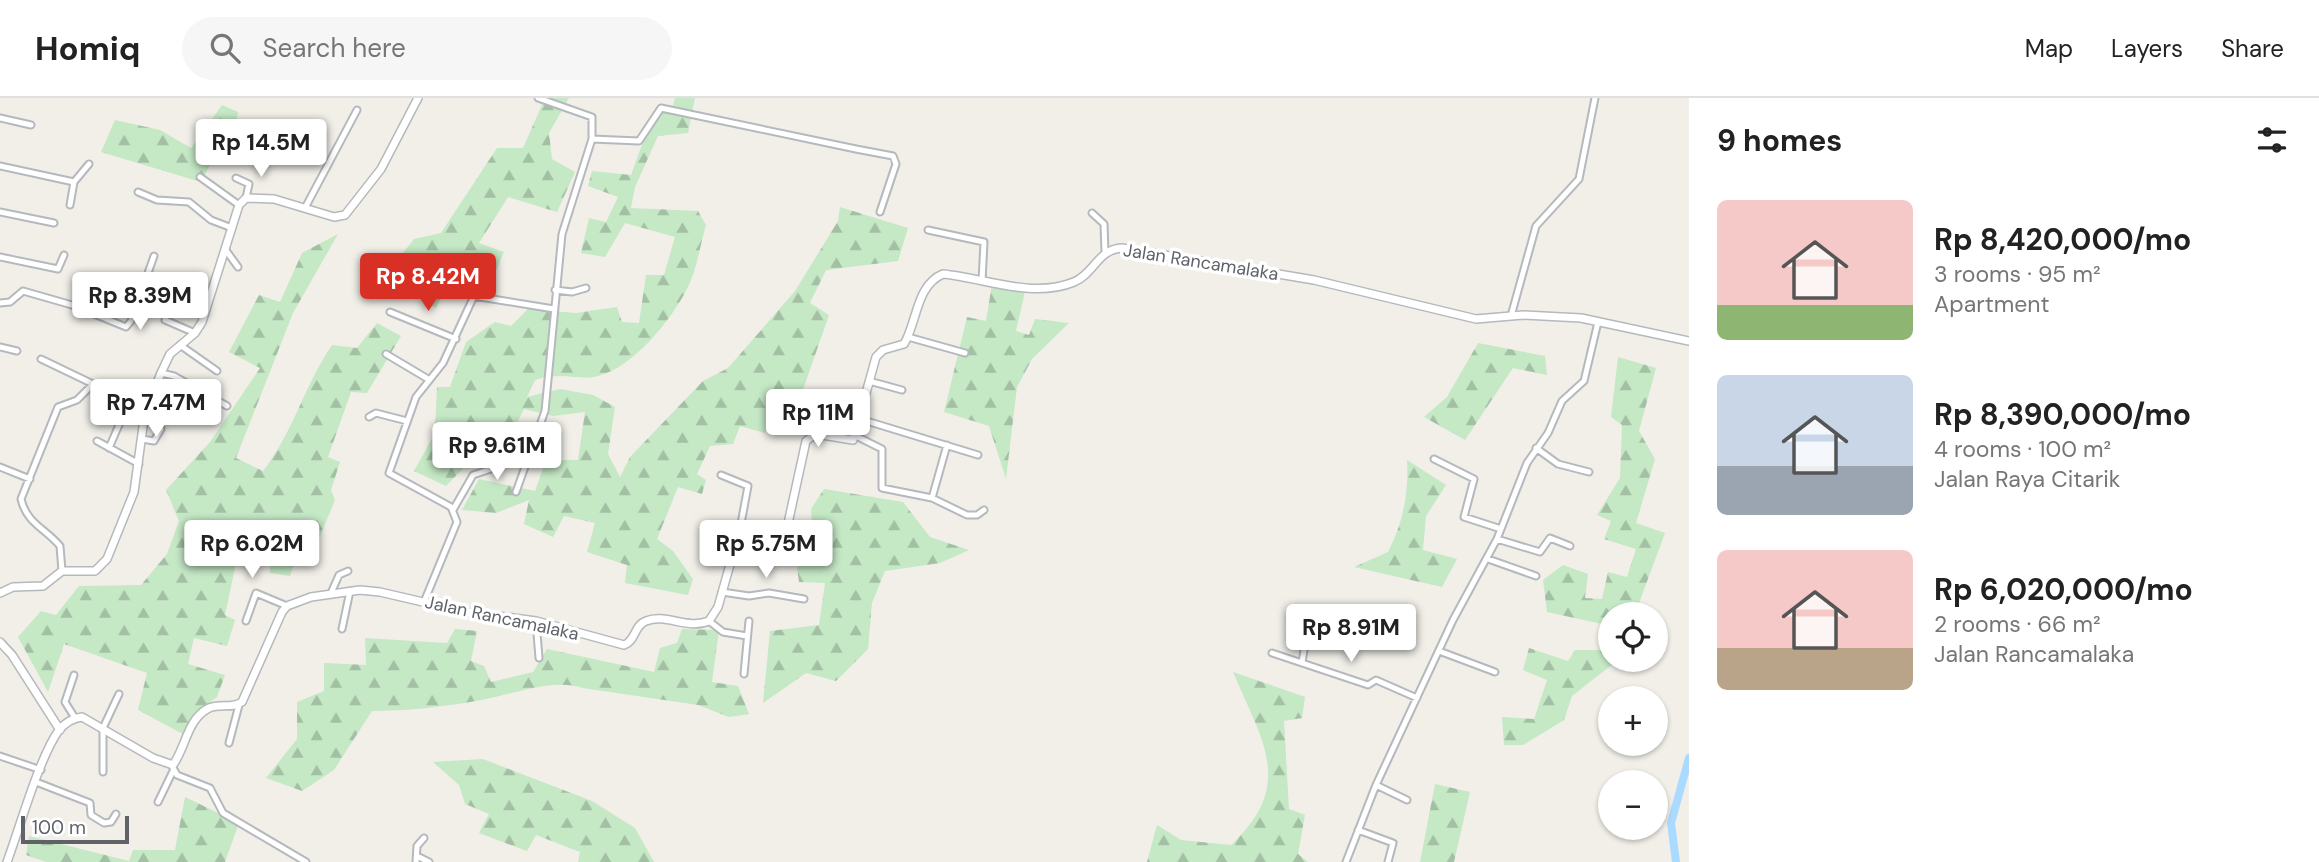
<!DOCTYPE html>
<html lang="en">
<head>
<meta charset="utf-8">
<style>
	body { margin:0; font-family:"DM Sans",sans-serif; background:#f6f6f6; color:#222; height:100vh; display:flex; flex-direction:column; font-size:26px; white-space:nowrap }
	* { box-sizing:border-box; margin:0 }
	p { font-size:23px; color:#767676 }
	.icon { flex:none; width:38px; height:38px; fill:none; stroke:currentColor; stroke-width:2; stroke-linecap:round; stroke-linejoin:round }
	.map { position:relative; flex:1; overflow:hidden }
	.panel { display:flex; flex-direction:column; background:#fff; width:630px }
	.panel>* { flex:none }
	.controls { position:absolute; left:1598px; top:504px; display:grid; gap:14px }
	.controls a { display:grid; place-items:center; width:70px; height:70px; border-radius:50%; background:#fff; box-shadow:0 2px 5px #0004; font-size:35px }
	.scale { position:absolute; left:21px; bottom:18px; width:108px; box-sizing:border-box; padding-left:7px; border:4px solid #5f6368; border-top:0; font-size:19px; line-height:24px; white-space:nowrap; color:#5f6368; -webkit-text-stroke:5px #fff; paint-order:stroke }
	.price { position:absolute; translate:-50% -60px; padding:0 16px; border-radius:7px; background:#fff; color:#222; font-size:23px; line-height:46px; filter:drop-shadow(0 2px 4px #0008) }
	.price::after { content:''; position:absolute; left:50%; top:42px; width:21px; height:16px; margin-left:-10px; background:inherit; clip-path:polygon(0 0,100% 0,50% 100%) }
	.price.on { background:#d93025; color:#fff }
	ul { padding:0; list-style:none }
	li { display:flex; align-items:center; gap:21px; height:175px; padding:0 28px }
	li span { display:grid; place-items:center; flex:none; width:196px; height:140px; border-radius:10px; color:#555 }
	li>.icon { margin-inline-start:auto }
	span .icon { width:84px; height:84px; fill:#fffc; stroke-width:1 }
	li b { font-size:30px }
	h2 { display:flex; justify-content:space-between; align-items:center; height:84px; padding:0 28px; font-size:30px }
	header { display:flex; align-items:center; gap:42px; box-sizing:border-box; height:98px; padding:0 35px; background:#fff; border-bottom:2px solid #e0e0e0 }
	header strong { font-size:33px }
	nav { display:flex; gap:38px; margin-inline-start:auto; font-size:24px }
	.search { width:490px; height:63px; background:#f6f6f6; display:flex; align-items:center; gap:18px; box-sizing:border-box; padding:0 24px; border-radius:38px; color:#767676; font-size:26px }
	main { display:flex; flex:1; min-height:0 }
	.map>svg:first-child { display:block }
</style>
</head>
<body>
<header>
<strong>Homiq</strong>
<div class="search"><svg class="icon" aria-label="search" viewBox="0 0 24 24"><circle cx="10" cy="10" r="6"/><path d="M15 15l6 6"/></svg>Search here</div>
<nav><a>Map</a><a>Layers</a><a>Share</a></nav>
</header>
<main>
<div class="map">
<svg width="1689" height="764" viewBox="0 0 1689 764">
	<defs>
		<pattern id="forest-firs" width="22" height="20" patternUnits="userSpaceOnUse" patternTransform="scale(1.75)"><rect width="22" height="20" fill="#c5e8c5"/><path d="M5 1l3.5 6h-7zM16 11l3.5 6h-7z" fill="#a3c0a4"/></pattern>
	</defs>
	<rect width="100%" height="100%" fill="#f1efe8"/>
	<path fill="url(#forest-firs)" d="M545,0H569L549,35L552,61L575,74L557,114L508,99L479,145L504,154L495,175L459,161L436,210L386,176L414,141L441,135L497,50H523Z
		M675,0H695L688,35L658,38L635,89L631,110L698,113L706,127C700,147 697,171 688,189C672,221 634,269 598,278C578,283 562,273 535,282L527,299L560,291L593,297L615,309L608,356L620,379L630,359L703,283L728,270L795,193L838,123L840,109L908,130L898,163L826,172L810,205L829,217L790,329L770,323L765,335L740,328L733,346L710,348L697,376L706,382L702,396L678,389L657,441L673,453L693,481L688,497L625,485L627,467L587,454L595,425L564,418L553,439L524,426L529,402L496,415L462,412L479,381L535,393L546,362H578L585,314L553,318L524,311L515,329L528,336L519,358L484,349L446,388L414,373L435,335L437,289H450L466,244L495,224L511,228L528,211L576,215L617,209L622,224L639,225L646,177H664L675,139L625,125L605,159L581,155L589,120L606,124L618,99L588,88L592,73L631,77L653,17L672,11Z
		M222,7L238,14L235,33L247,39L240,56L212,63L201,84L101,54L115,22L160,32L191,50Z
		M338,136L293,215L236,360L263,373C292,337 305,286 332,247L357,250L377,225L401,238L367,295L351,294L328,359L340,364L331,392L335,402L315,450L302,442L290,478L270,475V456L239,451L225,517L235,522L227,548L194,540L188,566L225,577L217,599L198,613L183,636L138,612L147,575L64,546L48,594L18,539L41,513L56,517L79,488L141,487L167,456L179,423L166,392L210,344L260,270L229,254L259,197L280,204L302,155Z
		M992,186L1026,189L1016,233L1029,237L1035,221L1069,225L1032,261L1017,289L1006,381L989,328L944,314L967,219L986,223Z
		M1478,245L1545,258L1547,277L1513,270L1465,342L1424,319L1447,299Z
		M1618,259L1656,270L1639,333L1655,361L1636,425L1665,435L1635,516H1610V562H1618L1572,598L1564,622L1523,647H1504L1502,619L1534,621L1547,582L1523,572L1529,550L1568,563L1575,552H1601L1602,526L1547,514L1543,482L1563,467L1588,476L1585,500L1602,501L1608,474L1627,479L1636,451L1604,441L1611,423L1597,417L1620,380L1622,327L1611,319Z
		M1407,362L1446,387L1426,418L1423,452L1457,461L1442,489L1354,469L1388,454C1403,425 1409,395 1407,362Z
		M824,391L903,404L930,439L969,452L940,465L885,473L872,505L868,551L836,583L806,575L763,605L770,533L819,527L825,485L799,484L797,470L813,448L811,411Z
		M455,531L477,533L471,563L484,568L491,584L533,574L547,551L654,574L660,550L677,545L682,531L719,532L712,584L738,588L749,616L729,619L698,607L583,590C550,579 510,598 476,603C441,609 407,613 372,613L334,672L302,693L266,680L297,641V604L324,593V565L366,567L365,540L447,545Z
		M1233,574L1305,599L1302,620L1284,623L1289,711L1305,717L1298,756L1308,764H1147L1157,727L1181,742L1231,747C1296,686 1262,643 1233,574Z
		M483,661L592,703L635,730L654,764H578L580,754L536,737L527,753L479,735L489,716L465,706L459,687L433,664Z
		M1435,686L1470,694L1454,764H1420Z
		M185,699L239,725L225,764H46L26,757L29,738L129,763L133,752H175Z"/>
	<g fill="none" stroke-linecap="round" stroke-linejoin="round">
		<path stroke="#aadaff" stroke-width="8" d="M1676,764L1671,725L1689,660"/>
		<defs>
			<path id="minor" d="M0,20L31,27
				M592,41L639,43L661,10L856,51L893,58L896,66L880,114
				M0,68L74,84
				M200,79L239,107
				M236,80L249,86L246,100
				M138,94L157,102L189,104L211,122L232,130
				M70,107L74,84L89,66
				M305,110L357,12
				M0,114L54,125
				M1092,115L1104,126L1105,154
				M928,132L984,144L982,183
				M225,151L238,169
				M0,159L58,171L64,157
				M141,191L168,200L170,207L165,222L195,235
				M555,192L572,194L586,190
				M0,205L10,204L23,193L72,207L126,229L131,223L154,158
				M390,214L456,241
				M1511,218L1536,128L1579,81L1595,0
				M908,239L965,255
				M180,247L217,273
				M0,249L17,253
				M386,256L428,281
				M41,261L93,286
				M161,275L174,278L227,308
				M869,283L902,292
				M369,319L376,315L407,323
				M860,321L978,357
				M856,338L882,351V390L932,400L967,417H977L984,412
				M142,341L154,343L161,331
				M97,343L139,366
				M109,350L128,306
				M1536,350L1558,366L1589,374
				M1434,361L1474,381L1464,419L1501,431
				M0,369L30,381
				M721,377L748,388L740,431
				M516,394L545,313L562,136L592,41V19L538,0
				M932,400L947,347
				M453,412L473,377L497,369L521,345L534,343
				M1497,441L1540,454L1550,440L1570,448
				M1488,461L1536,478
				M62,473L60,448C45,430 27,426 21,401L58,309L77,302L93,286L145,314
				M722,494L749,498L769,495L804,501
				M331,495L339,477L348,473
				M424,504L457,424L451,409L389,375L416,299L443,265L474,198L554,211
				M246,523L256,495L287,508
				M536,523L539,560
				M709,523L723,534L747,538
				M342,531L350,493
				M1439,553L1495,574
				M1272,555L1368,587L1376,582L1417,600
				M1302,564L1308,529
				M744,576L749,523
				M74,577L65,604L75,620
				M229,645L239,607
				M0,658L41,672
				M172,668L177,677L210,690L223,715L306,764
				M103,674V630L119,596
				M36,684L90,705L91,717L104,725L111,724L116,716
				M1376,687L1407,702
				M158,704L173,673
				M1358,732L1393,745L1388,764
				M419,759L429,764
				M416,764L417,748L424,740
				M1346,764L1376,687L1453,522L1497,441L1527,365L1548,335L1562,303L1584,283L1598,224"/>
			<path id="tertiary" d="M0,495L13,489L43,488L62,473H95L107,461L134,394L145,314L161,275L170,256L195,235L202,224L239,107L246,100L274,101L334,119L345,117L381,71L418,0
				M0,544L12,557L60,632
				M7,764C20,729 39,660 59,632C65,625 74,620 82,619L153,660L173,667C186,649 187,621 209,610C220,605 232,611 242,604L282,514L287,508L311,499L360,492L380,494L466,514L536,523L624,547C636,543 634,527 646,523C666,515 687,532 709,523L718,509L740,431L777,434L787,430L806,343L816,336L853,342L876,259L883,252L904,246C917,225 916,187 943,176C985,180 1032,201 1074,184C1094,176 1098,151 1122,150L1314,182L1476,221L1523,217L1581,220L1689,243"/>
		</defs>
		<use href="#minor" stroke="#b5b8bc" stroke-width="9"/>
		<use href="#tertiary" stroke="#b5b8bc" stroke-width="10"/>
		<use href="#minor" stroke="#fff" stroke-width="5"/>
		<use href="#tertiary" stroke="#fff" stroke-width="7"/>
	</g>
	<g text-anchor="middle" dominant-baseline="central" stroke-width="7" stroke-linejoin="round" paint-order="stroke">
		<g font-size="18" fill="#5f6368" stroke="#fff">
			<text transform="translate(1201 164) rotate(9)">Jalan Rancamalaka</text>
			<text transform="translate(502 520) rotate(12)">Jalan Rancamalaka</text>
		</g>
	</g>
</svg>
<div class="controls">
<a><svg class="icon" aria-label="locate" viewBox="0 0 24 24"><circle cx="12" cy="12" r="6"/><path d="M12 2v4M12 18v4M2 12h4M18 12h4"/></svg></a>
<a>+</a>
<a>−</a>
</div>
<div class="scale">100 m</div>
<b class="price" style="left:261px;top:81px">Rp 14.5M</b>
<b class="price on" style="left:428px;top:215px">Rp 8.42M</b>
<b class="price" style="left:140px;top:234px">Rp 8.39M</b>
<b class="price" style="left:156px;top:341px">Rp 7.47M</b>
<b class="price" style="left:818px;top:351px">Rp 11M</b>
<b class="price" style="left:497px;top:384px">Rp 9.61M</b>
<b class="price" style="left:252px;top:482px">Rp 6.02M</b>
<b class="price" style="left:766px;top:482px">Rp 5.75M</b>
<b class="price" style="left:1351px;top:566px">Rp 8.91M</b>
</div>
<section class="panel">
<h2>9 homes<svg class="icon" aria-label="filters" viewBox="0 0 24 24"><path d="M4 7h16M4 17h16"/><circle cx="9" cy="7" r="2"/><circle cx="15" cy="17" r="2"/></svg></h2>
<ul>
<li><span style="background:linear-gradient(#f6c9c9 75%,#8fb573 0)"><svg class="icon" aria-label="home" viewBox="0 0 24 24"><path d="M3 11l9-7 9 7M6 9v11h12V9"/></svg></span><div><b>Rp 8,420,000/mo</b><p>3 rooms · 95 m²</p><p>Apartment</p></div></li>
<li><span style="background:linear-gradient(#c9d6e8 65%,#9aa5b1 0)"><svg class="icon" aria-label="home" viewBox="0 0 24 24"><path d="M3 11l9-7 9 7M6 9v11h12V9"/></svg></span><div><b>Rp 8,390,000/mo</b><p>4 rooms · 100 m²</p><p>Jalan Raya Citarik</p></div></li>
<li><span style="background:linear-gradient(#f6c9c9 70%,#b9a48a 0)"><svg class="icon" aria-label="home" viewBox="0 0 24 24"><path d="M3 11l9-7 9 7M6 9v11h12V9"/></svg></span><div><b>Rp 6,020,000/mo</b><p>2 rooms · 66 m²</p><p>Jalan Rancamalaka</p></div></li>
</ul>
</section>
</main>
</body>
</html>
